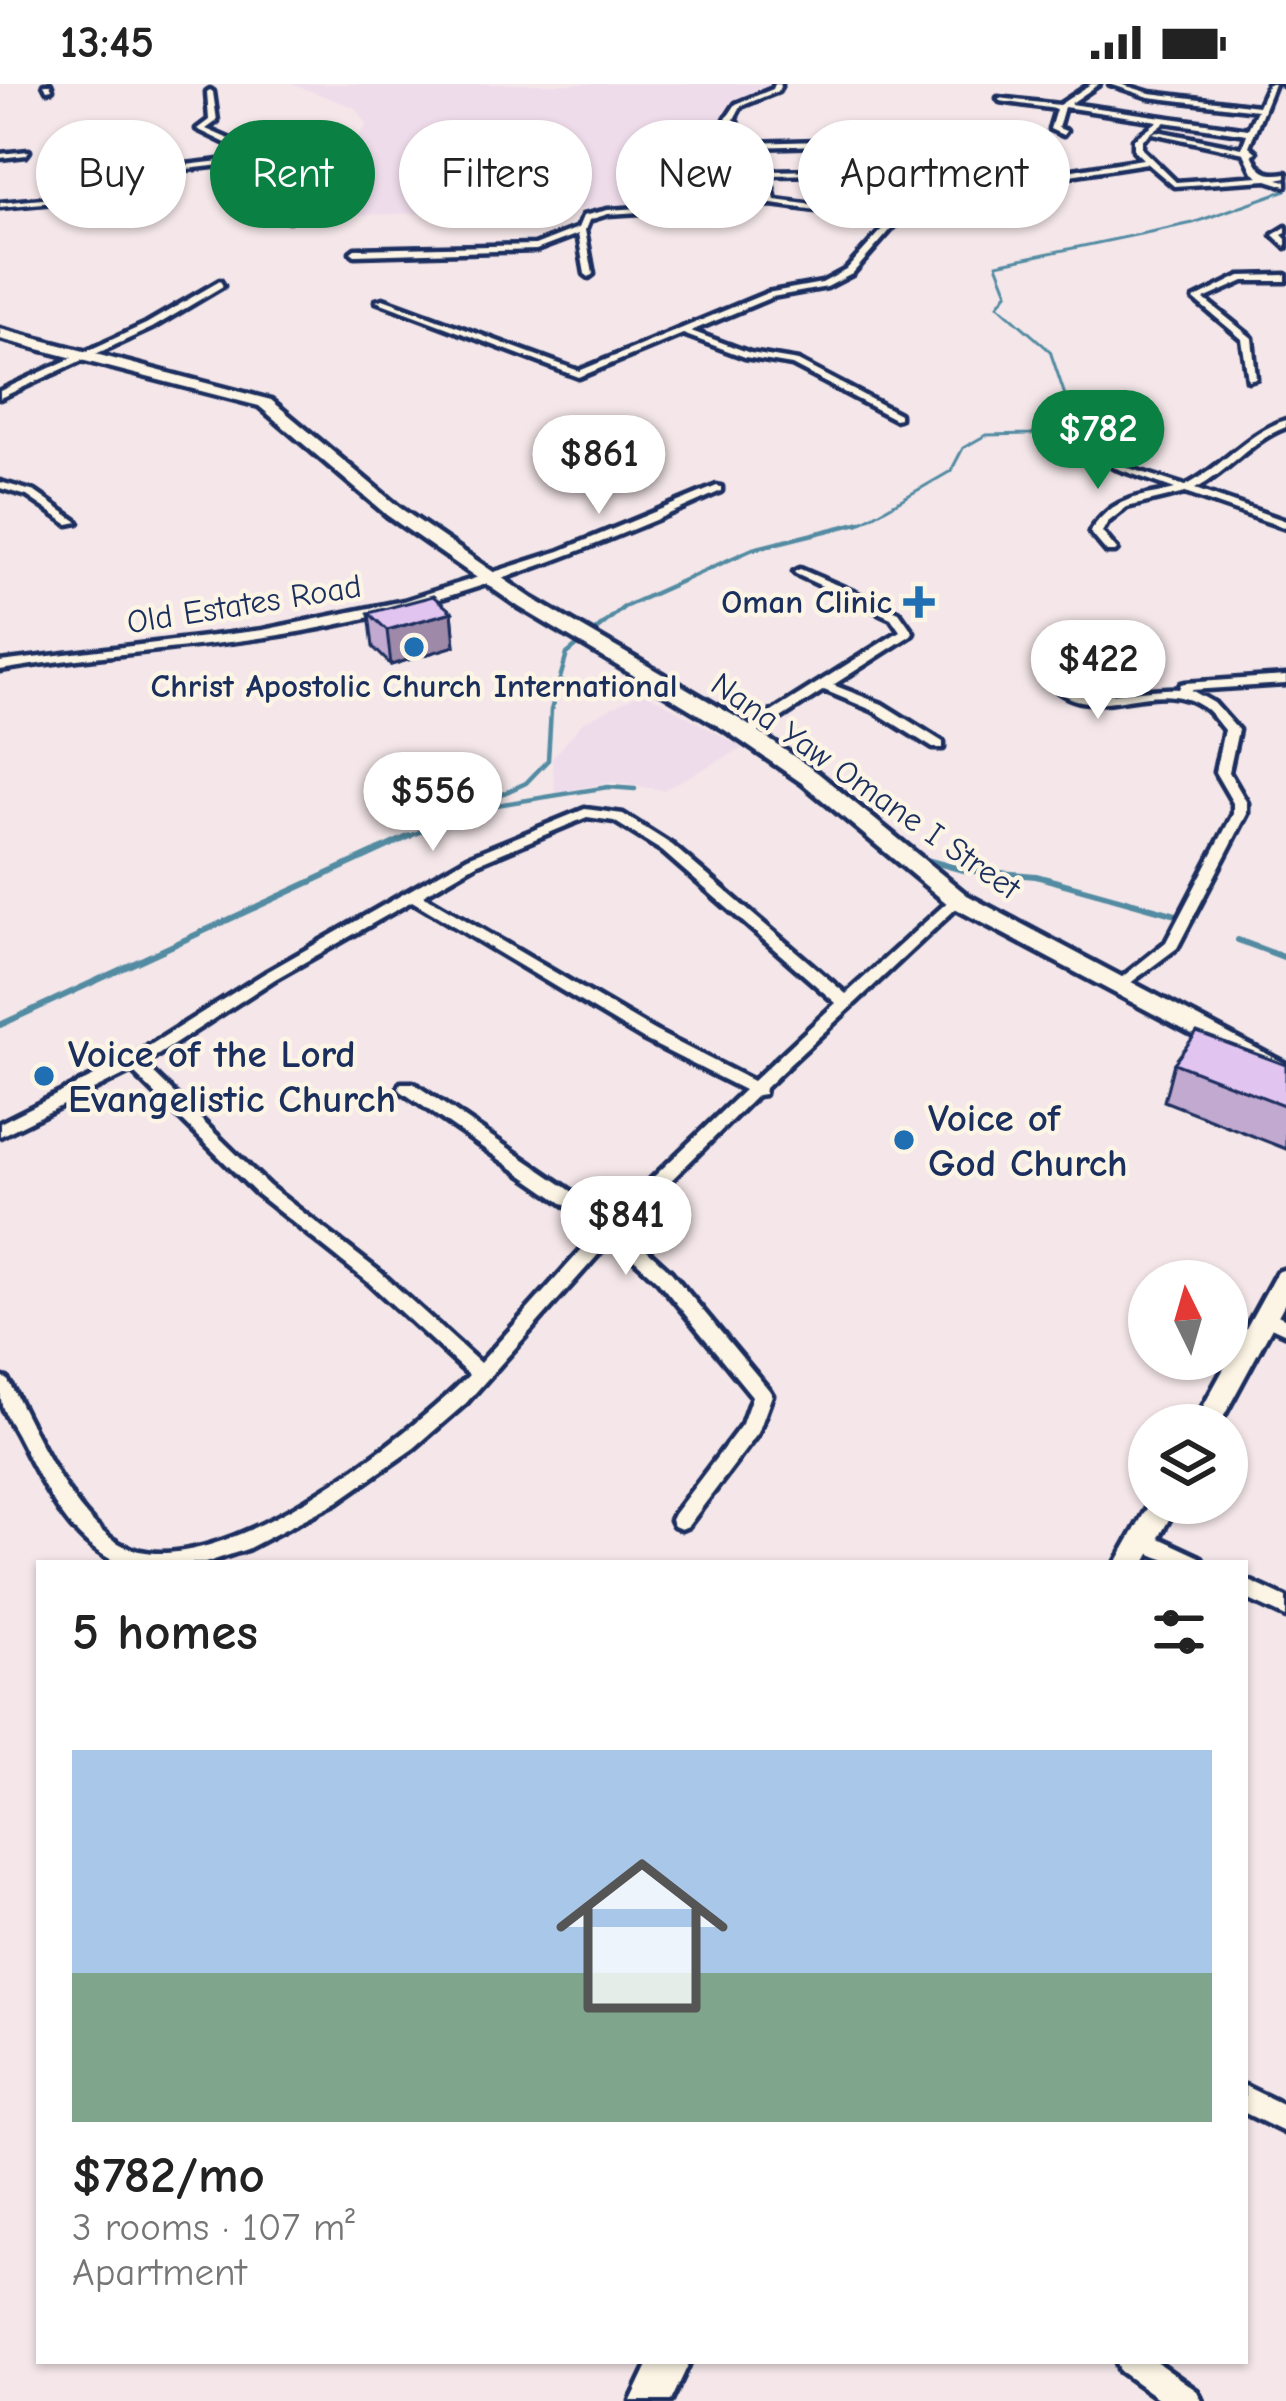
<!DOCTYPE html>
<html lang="en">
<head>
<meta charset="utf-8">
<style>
	body { margin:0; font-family:"Comic Neue",sans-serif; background:#f2f2f2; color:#222; height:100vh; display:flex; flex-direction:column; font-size:45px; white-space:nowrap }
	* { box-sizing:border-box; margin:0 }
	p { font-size:39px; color:#767676 }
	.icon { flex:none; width:66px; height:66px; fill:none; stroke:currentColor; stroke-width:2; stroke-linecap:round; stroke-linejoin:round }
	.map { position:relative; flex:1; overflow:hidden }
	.side { position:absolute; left:36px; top:1476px; width:1212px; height:804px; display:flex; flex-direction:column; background:#fff; border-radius:0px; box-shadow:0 3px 9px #0004 }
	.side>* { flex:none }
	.top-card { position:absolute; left:36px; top:36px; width:1215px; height:108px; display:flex; gap:24px }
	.needle { width:78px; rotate:355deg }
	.fabs { position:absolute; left:1128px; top:1176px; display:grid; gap:24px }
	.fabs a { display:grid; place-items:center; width:120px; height:120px; border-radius:50%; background:#fff; box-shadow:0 3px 9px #0004; font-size:60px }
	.price { position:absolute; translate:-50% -102px; padding:0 27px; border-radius:42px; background:#fff; color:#222; font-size:39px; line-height:78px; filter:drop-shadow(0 3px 6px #0008) }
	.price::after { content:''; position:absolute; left:50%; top:72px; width:36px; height:27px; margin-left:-18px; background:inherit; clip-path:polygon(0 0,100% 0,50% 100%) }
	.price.current { background:#0b8043; color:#fff }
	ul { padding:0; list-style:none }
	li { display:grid; align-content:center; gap:24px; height:636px; padding:0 36px }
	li+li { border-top:3px solid #e0e0e0 }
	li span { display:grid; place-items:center; height:372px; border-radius:0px; color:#555 }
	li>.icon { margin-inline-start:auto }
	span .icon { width:216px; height:216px; fill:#fffc; stroke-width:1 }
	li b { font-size:51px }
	h2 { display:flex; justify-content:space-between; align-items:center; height:144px; padding:0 36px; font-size:51px }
	.tag { padding:0 42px; border-radius:54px; background:#fff; box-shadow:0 3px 9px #0004; font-size:42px; line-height:108px }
	.tag.current { background:#0b8043; color:#fff }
	.status { display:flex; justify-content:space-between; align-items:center; height:84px; padding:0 60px; background:#fff; direction:ltr }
	.status svg { height:33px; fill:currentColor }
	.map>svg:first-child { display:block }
</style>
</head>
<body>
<div class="status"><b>13:45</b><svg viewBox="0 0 49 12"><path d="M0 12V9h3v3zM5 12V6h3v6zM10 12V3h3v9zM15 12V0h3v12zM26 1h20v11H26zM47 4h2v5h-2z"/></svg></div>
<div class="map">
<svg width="1286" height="2317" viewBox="0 0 1286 2317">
	<rect width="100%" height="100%" fill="#f4e6e9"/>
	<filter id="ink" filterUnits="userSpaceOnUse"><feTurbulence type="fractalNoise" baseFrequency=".00833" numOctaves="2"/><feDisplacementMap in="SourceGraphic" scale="24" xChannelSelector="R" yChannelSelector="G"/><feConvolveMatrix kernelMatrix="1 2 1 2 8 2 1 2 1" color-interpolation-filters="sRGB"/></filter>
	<g filter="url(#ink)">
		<path fill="#efdceb" d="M292,0H773L770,7L732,22L724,34L772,116L747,121L350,131L359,93L355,60L367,40L356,24Z
			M644,608L743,664L663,706L611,698L555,709L552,675L583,638Z"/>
		<path fill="#c5e7a0" stroke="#708b7f" stroke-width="3" d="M501,45L545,49L556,58L527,101L473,110L438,102L436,92L464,54Z"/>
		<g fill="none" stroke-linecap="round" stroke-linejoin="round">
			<path stroke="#528ba2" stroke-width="3" d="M857,441L951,387L963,364L986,351L1031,350L1074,338L1050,267L998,221L1008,208L997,180L1193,139L1286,106"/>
			<path stroke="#528ba2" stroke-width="4.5" d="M484,723L608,703L635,705
				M404,755L526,699L548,676L551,626L567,570L624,523L753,465L862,438"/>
			<path stroke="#528ba2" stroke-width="6" d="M919,774L963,786L1036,792L1176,831
				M1238,856L1286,874
				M0,941L410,752"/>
			<defs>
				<path id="minor" d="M44,0H50L52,5L47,6Z
					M775,0H781L778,7L741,22L734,35L749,59L824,57L839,68L949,64L1016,95L1143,75L1134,66V55L1158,37L1064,23L1058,44L1066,47L1063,51L1050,45L1056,25L1000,17L998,14L1059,21L1091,0H1099L1070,20L1248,45L1257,26L1149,13L1110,0H1120L1150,9L1258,22L1268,0H1274L1249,62L1256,68L1252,70C1261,89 1266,92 1286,89V93L1278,95L1286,97V102L1267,96L1174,102L1147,79L948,110L894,142L852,190L827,203L772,213L691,247L750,269L798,277L899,330V334L895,335L792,281L745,273L683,250L579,293L376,217L383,215L579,287L767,209L822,199L846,186L891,136L772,120L608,130L589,136L585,146L593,190L589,193L585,190L578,150L536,166L355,171L351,168L355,165L535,161L578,144L583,132L608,126L768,116L761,89L726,35L736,20L773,5ZM1165,38L1247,50L1242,64L1157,47L1153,49L1244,69L1253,88L1259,92L1176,98L1142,65V56ZM822,61L851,86L840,91L826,86L767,87L752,63ZM948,68L1010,96L944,106L879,108L847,94L860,86L844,72ZM825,90L878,112L936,111L898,132L775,116L769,91Z
					M1282,0H1286V2L1283,1Z
					M210,6L213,8L217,37L206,45L238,59L246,73L243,76L253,82L299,87L289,136L282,134L291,89L251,86L238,79L118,93L114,94L112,106L75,116L0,123V119L74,112L105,103L107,91L118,89L237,75L232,62L197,45L209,36L207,8Z
					M29,67L26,71L0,74V70Z
					M1286,143V149L1282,151L1286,155V163L1273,151Z
					M1286,191V197H1244L1204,215L1252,254L1256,294L1248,296L1242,255L1194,215L1240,192Z
					M220,197L223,202L152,244L0,314V307L146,240Z
					M1286,336V343C1251,356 1228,388 1195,405L1286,437V444L1185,409L1127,423L1108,438L1102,448L1117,466L1115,468H1107L1090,448C1113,412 1138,414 1175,405L1113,383V379L1185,402C1222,384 1246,349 1286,336Z
					M0,398L35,408L78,438L68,440L27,412L0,404Z
					M717,402L721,403V407C585,468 446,522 298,548C199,565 99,569 0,586V578L263,546L404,517L560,467Z
					M800,485L899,528L913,548L911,551L833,601L882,620L943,658V664H933L872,626L824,606L750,654H740V648L900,547L891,534L796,490L794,488Z
					M1048,592H1056C1061,597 1064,604 1070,607C1086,617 1154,603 1179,605L1181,600L1185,599L1286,592V600L1191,606L1214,619L1238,646L1229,688L1247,719V730L1177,864L1121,906L1116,904L1113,901L1116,898L1166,858L1233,730V719L1215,688L1224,646C1219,640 1212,630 1206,625C1155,585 1090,650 1046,595Z
					M585,725L623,730L672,761L846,910L953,813H963L965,816L790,980L765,1004L764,1010L757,1011L623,1144L670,1187L769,1306L772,1311L758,1349L688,1442L681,1445L674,1442L671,1436L674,1430L742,1340L752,1312L658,1197L612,1155L466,1319L414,1364L337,1418L247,1465L205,1479H120C70,1461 42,1399 19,1355C14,1344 5,1333 2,1321C0,1312 0,1302 0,1293L7,1295C34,1344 69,1432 120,1460C210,1508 408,1353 469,1291L368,1198L257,1110L132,987L0,1052V1039L128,975L265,889L468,773ZM587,733L614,737L662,767L836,919L753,997L655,947L423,811L478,779ZM412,817L643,955L744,1006L611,1134L413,999H401L399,1003L401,1007L600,1145L480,1279L380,1188L269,1102L144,980L275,895Z
					M1265,1225L1286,1235V1250L1258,1237L1256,1232L1258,1227Z
					M1144,1447L1200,1473L1204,1479C1177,1479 1151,1477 1134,1456L1137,1450Z
					M1245,1495L1286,1514V1533L1245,1514Z
					M1245,2002L1286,2022V2049L1245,2029Z
					M1116,2277H1155L1197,2307L1202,2317H1162L1120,2287Z"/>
				<path id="tertiary" d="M1286,1185V1217L1219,1341H1193L1277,1188Z
					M1150,1419H1178L1145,1479H1116Z
					M650,2277H690L671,2317H631Z"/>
				<path id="primary" d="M0,245L271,316L400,424L533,515L741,636L818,689L967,811L1286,980V1000L949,821L802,699L725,646L519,523L388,432L259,322L0,255Z"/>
			</defs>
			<use href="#minor" stroke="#1b2f5e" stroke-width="9"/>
			<use href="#tertiary" stroke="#1b2f5e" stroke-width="9"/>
			<use href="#primary" stroke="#1b2f5e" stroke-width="9"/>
			<use href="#minor" fill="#fcf5e5" fill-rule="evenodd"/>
			<use href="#tertiary" fill="#fcf5e5" fill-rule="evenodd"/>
			<use href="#primary" fill="#fcf5e5" fill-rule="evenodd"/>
		</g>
		<path fill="#c2a9cf" stroke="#1b2f5e" stroke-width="3" d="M452,528L455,562L391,581L373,563L369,529Z
			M1174,979L1286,981V1065L1164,1017Z"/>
		<path fill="#9e89a9" stroke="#1b2f5e" stroke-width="3" d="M452,528L455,562L391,581L387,546Z"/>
		<path fill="#e2c4f1" stroke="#1b2f5e" stroke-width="3" d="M433,512L452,528L387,546L369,529Z
			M1197,948L1286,981V1022L1174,979Z"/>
	</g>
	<g fill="#1f6fb2" stroke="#fcf5e5" stroke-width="4.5">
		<path d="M913 500h12v12h12v12h-12v12h-12v-12h-12v-12h12z"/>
		<circle cx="414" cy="563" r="12"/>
		<circle cx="44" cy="992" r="12"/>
		<circle cx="904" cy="1056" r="12"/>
	</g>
	<g text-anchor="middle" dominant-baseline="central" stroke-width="9" stroke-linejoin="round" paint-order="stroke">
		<g font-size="33" font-weight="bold" fill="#1b2f5e" stroke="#fcf5e5" text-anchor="end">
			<text x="892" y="518">Oman Clinic</text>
			<text x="414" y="602" text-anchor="middle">Christ Apostolic Church International</text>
		</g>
		<g font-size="33" fill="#1b2f5e" stroke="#fcf5e5">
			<text transform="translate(244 520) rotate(-9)">Old Estates Road</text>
			<text transform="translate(866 702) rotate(35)">Nana Yaw Omane I Street</text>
		</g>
		<g font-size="39" font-weight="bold" fill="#1b2f5e" stroke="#fcf5e5" text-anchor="start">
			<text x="68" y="970">Voice of the Lord<tspan x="68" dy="45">Evangelistic Church</tspan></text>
			<text x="928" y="1034">Voice of<tspan x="928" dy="45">God Church</tspan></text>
		</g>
	</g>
</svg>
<div class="fabs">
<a><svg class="needle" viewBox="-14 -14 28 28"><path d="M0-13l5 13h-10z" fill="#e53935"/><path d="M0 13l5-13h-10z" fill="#767676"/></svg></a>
<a><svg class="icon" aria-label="layers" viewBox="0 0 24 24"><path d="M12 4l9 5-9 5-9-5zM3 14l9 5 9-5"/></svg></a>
</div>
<b class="price current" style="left:1098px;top:408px">$782</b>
<b class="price" style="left:599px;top:433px">$861</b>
<b class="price" style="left:1098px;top:638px">$422</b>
<b class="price" style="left:433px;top:770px">$556</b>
<b class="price" style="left:626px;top:1194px">$841</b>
<div class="top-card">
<a class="tag">Buy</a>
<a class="tag current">Rent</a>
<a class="tag">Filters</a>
<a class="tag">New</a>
<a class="tag">Apartment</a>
</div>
<section class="side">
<h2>5 homes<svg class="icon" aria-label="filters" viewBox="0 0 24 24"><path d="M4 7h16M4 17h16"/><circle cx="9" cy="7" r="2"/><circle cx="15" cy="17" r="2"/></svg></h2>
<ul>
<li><span style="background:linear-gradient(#a9c7e8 60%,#7fa58c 0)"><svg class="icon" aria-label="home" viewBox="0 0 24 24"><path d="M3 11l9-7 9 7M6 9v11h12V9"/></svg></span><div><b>$782/mo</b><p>3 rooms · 107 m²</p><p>Apartment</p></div></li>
</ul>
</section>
</div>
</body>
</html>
